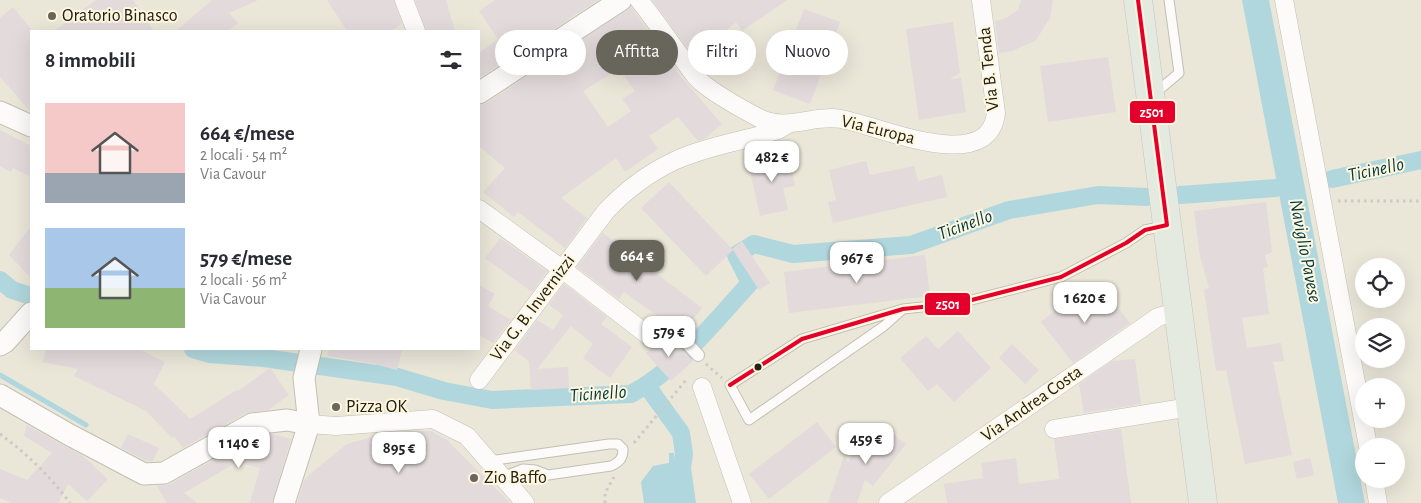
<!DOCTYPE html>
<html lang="it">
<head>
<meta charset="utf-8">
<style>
	body { margin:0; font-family:"Alegreya Sans",sans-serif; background:#f2f2f3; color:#2b2b33; height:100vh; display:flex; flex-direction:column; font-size:19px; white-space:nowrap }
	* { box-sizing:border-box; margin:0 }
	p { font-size:16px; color:#7c7c81 }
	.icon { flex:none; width:28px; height:28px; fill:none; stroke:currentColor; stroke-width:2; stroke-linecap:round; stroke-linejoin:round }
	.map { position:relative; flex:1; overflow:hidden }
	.sheet { position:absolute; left:30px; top:30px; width:450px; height:320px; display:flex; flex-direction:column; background:#fff; border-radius:0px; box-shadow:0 5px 20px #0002 }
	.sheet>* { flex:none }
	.guide { position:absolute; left:495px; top:30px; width:475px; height:45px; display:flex; gap:10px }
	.fabs { position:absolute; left:1355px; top:258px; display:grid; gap:10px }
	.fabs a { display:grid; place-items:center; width:50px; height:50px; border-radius:50%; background:#fff; box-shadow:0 5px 20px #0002; font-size:25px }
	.price { position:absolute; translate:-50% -42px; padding:0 11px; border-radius:10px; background:#fff; color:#222; font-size:16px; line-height:32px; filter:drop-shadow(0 1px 2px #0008) }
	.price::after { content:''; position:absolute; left:50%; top:30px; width:15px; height:11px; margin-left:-8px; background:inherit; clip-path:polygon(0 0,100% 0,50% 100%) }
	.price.active { background:#68655b; color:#fff }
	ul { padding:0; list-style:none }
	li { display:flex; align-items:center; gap:15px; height:125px; padding:0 15px }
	li span { display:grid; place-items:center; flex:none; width:140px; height:100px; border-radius:0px; color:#555 }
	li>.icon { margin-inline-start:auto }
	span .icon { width:60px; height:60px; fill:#fffc; stroke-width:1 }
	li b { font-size:21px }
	h2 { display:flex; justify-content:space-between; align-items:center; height:60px; padding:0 15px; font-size:21px }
	.pill { padding:0 18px; border-radius:22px; background:#fff; box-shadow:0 5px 20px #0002; font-size:18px; line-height:45px }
	.pill.active { background:#68655b; color:#fff }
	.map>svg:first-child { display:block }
</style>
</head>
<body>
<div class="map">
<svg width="1421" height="503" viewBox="0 0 1421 503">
	<rect width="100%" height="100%" fill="#eae6d8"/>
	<path fill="#b0d7dd" d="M1242,0H1269L1365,503H1338Z
		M669,453H674L675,464L678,463V455L689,454L696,503H644L641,482L653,466L669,463Z"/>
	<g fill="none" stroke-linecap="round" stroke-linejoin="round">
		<path stroke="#b0d7dd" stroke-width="5" d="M0,375L86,425"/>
		<path stroke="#b0d7dd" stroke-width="18" d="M1332,179L1421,160
			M1180,195L1276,188
			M0,280L12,290L31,296
			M193,349L210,354L264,358L397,377L444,391L492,400L631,394C678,369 713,323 750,283L736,255L754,244L793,254L911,245L1009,210L1098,195L1147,197
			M647,386L681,433L684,454L677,503"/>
	</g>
	<path fill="#e3dadb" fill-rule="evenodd" d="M96,0H133L154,31H54Z
		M212,0H258L229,13L238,23L228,31H176Z
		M327,0H394L402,24L390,31H347Z
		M415,0H446L455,31H426Z
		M495,0H598L479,78V53L498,39L479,11Z
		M652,0H787L742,31L736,22L694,56Z
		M1021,0H1053L1050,18L1036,40L1012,51L999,53L995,21L1006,18L1018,10Z
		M13,7L31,29V112L0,77V18Z
		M631,7L677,70L676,71L722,124L704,139L698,141L678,117L649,136L658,149L625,172L616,158L561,198L587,218L565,248L518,212L514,217L483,192L505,168L479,146V105L486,103ZM619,69L635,91L622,99L631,111L608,127L583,91Z
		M804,9L840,22L810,104L773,90Z
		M953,22L960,73L951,78V79L961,78L966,112L919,120L906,29Z
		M1108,57L1116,112L1048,122L1040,66Z
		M0,130L31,146V177L13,168L11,172L0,166Z
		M789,153L795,186L783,188L788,210L760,216L748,162Z
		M866,161L870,175L914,166L918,181L942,175L947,197L833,223L828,202L836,200L829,170Z
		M669,182L732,249L742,241L770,283L759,290L733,250L706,276L641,208Z
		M1266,202L1272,252L1265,255L1268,267L1263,268L1269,314L1242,318L1247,348L1281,343L1284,361L1273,362L1292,455L1245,464L1226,370L1216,371L1204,289L1209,288L1200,256L1194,211Z
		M31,226V278L9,255Z
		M603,233L702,308L685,330L670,319L666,318L662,319L624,292L619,299L577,267Z
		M500,238L547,271L532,292L485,258Z
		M925,255L930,296L789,313L784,272Z
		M564,284L607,317L601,324L632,347L610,378L583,358L593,344L571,326L537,369L568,367L569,388L531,390L529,362L515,350L537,320L553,330L563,315L549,305Z
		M479,285L495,294L488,306L511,320L493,343L479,335Z
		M1100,285L1130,323L1073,363L1041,322L1063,304L1068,311Z
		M958,331L991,368L954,402L937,384L928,391L900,358L926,336L938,349Z
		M666,336L678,345L693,361L671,381L646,353Z
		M1012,344L1039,370L1025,384L999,358Z
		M46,349H139L165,362L154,384L190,419L237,390L238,391L270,368L289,395L268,410L246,413L183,448L174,436L172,438L146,411L74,376L78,369L43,362Z
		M329,349H402L397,370L370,363L328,356Z
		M1135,359L1141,404L1084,413L1079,384L1112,361Z
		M817,422L836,447L769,499L749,474Z
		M879,423L906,444L873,486L865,480L857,503H828L844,456L848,462Z
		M27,425L83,456L108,479L87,501L68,484L58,503H12L0,498V469L27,480L52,453L24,436Z
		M1121,429L1131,503H947L944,484L983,478L981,463L1016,458L1019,484L1059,479L1054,439Z
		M412,431H431L447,440L510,503H297L304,481L311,473L347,444L383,434Z
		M128,434L159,448L153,461H147L121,448Z
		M273,434L291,439L272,503H250L260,468L237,462L184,493L197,503H167L157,486L170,484L256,436Z
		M1310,458L1314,475L1297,479L1293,462Z"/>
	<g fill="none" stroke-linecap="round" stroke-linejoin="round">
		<defs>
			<path id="service" d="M1154,94L1179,73L1169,0
				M903,309L884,326L749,420L730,385L802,339L903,309L960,303L1061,277L1126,243L1145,230L1164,226
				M489,461L609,444H618L623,449C623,458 620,462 611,466L548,475L535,470L523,469L502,477"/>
			<path id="pedestrian" d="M649,336L666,326L683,339L698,355"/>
			<path id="minor" d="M404,0L416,31
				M639,0C654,19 668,39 682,58C688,66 694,76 701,82C718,96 740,108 759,118C787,132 813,114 841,119C877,125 989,177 996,113L981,0
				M1284,0L1368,446
				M479,209L562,269L649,336
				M479,380L606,211C625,191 649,173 674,161C707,146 744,141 778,130L788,124
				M702,387L742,503
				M309,424L336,426L433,419L467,436L525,503
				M1054,429L1190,407
				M1374,479L1378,503
				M888,503L1158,317L1178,311"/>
			<path id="tertiary" d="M479,93L621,0
				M0,112L31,126
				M0,345L5,342L31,313
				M0,395L68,434L144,474L164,473L252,424L287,420L309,424
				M284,503L309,424L304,378L311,349"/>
			<path id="primary" d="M1138,0L1203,503"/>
		</defs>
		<use href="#service" stroke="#c2bfb4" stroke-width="11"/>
		<use href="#pedestrian" stroke="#c2bfb4" stroke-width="14"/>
		<use href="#minor" stroke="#c2bfb4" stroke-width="19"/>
		<use href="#tertiary" stroke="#c2bfb4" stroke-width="23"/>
		<use href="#primary" stroke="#c7c5be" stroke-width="29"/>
		<path stroke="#cbcac5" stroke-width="3" stroke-dasharray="2.5 4" stroke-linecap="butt" d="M1338,201H1421
			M706,364L722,378
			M0,434C27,454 50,476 70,503
			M634,443L686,380
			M605,503V493L614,477"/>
		<use href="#service" stroke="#fcfbf9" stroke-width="9"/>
		<use href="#pedestrian" stroke="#fcfbf9" stroke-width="12"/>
		<use href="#minor" stroke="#fcfbf9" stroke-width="18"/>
		<use href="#tertiary" stroke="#fcfbf9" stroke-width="21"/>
		<use href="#primary" stroke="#e4eae0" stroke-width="28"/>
		<defs>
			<path id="bus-1" d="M1138,0L1167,225
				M730,385L802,339L903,309L960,303L1061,277L1126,243L1145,230L1167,225"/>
		</defs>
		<use href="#bus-1" stroke="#fef7de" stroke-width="8"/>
		<use href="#bus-1" stroke="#e4002b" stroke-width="4"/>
	</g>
	<g fill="#68655b" stroke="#fef7de" stroke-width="2">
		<circle cx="52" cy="16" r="5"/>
		<circle cx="336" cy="407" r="5"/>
		<circle cx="474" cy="478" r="5"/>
	</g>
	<circle fill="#222017" stroke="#fef7de" stroke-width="2" cx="758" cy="367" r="4.5"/>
	<g text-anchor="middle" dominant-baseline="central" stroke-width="4" stroke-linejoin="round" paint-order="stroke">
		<g font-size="18" fill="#222017" stroke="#fef7de" text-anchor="start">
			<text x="62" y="16">Oratorio Binasco</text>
			<text x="346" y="407">Pizza OK</text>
			<text x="484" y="478">Zio Baffo</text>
		</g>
		<g font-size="18" fill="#222017" stroke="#fef7de">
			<text transform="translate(989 69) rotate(-96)">Via B. Tenda</text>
			<text transform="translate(878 130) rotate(14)">Via Europa</text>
			<text transform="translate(533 308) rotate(-53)">Via G. B. Invernizzi</text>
			<text transform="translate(1032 404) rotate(-35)">Via Andrea Costa</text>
		</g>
		<g font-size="19" font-style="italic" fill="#013844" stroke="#fef7de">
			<text transform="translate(1376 170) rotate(-12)">Ticinello</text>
			<text transform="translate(965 225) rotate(-20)">Ticinello</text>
			<text transform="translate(1305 251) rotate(79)">Naviglio Pavese</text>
			<text transform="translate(598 394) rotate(-4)">Ticinello</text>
		</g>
	</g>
	<g stroke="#fef7de" stroke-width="2">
		<rect x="1129" y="100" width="47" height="24" rx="5" fill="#e4002b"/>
		<rect x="924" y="292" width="47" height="24" rx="5" fill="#e4002b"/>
	</g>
	<g font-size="14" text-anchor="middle" font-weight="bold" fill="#fff">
		<text x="1152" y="117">z501</text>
		<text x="948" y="309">z501</text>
	</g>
</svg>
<div class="fabs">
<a><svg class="icon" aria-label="locate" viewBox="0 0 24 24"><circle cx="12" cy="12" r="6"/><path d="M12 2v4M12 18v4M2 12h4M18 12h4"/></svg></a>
<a><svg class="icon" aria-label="layers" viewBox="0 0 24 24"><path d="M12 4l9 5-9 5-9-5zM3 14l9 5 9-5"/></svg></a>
<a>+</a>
<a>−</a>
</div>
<b class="price" style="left:772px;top:183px">482 €</b>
<b class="price active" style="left:637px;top:282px">664 €</b>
<b class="price" style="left:857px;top:284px">967 €</b>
<b class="price" style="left:1085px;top:324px">1 620 €</b>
<b class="price" style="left:669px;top:358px">579 €</b>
<b class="price" style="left:866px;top:465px">459 €</b>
<b class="price" style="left:239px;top:469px">1 140 €</b>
<b class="price" style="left:399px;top:474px">895 €</b>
<div class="guide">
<a class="pill">Compra</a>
<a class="pill active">Affitta</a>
<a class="pill">Filtri</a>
<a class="pill">Nuovo</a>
</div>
<section class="sheet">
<h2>8 immobili<svg class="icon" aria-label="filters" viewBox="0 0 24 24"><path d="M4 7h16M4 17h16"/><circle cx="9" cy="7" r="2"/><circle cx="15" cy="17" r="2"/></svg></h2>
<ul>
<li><span style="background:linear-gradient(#f6c9c9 70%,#9aa5b1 0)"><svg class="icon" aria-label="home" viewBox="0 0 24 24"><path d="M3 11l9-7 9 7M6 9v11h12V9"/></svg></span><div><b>664 €/mese</b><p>2 locali · 54 m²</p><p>Via Cavour</p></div></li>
<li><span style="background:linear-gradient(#a9c7e8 60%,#8fb573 0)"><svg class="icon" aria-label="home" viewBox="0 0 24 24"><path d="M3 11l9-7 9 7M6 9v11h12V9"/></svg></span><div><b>579 €/mese</b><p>2 locali · 56 m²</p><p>Via Cavour</p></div></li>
</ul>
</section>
</div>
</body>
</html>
